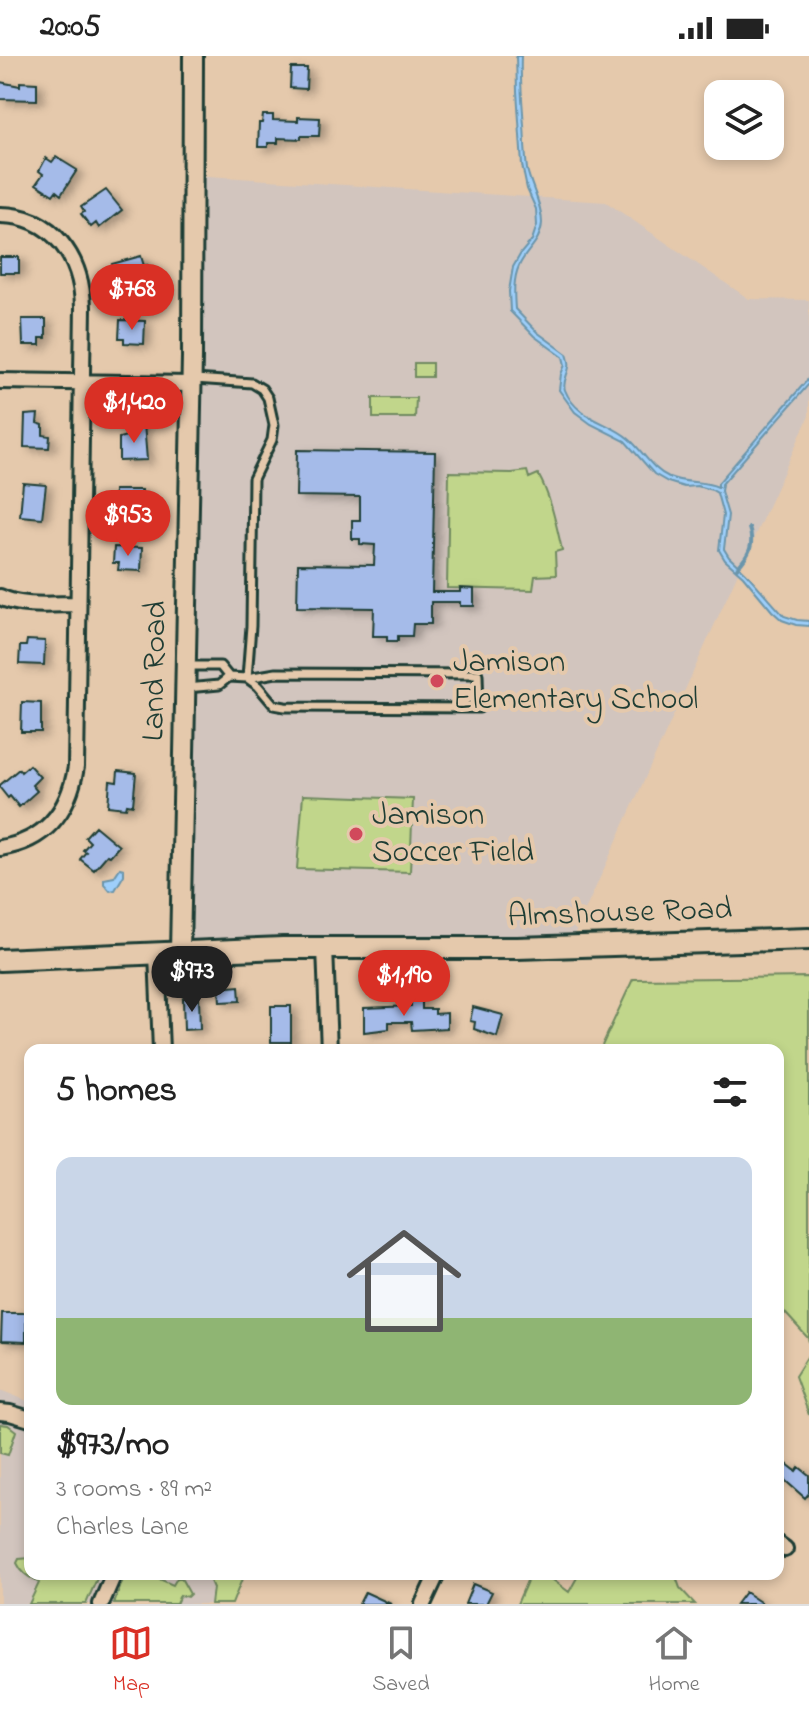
<!DOCTYPE html>
<html lang="en">
<head>
<meta charset="utf-8">
<style>
	body { margin:0; font-family:"Indie Flower",sans-serif; background:#f2f2f2; color:#222; height:100vh; display:flex; flex-direction:column; font-size:30px; white-space:nowrap }
	* { box-sizing:border-box; margin:0 }
	p { font-size:26px; color:#767676 }
	.icon { flex:none; width:44px; height:44px; fill:none; stroke:currentColor; stroke-width:2; stroke-linecap:round; stroke-linejoin:round }
	.map { position:relative; flex:1; overflow:hidden }
	.panel { position:absolute; left:24px; top:988px; width:760px; height:536px; display:flex; flex-direction:column; background:#fff; border-radius:16px; box-shadow:0 4px 12px #0003 }
	.panel>* { flex:none }
	.buttons { position:absolute; left:704px; top:24px; display:grid; gap:16px }
	.buttons a { display:grid; place-items:center; width:80px; height:80px; border-radius:16px; background:#fff; box-shadow:0 4px 12px #0003; font-size:40px }
	.price { position:absolute; translate:-50% -68px; padding:0 18px; border-radius:28px; background:#d93025; color:#fff; font-size:26px; line-height:52px; filter:drop-shadow(0 2px 4px #0008) }
	.price::after { content:''; position:absolute; left:50%; top:48px; width:24px; height:18px; margin-left:-12px; background:inherit; clip-path:polygon(0 0,100% 0,50% 100%) }
	.price.selected { background:#222; color:#fff }
	ul { padding:0; list-style:none }
	li { display:grid; align-content:center; gap:16px; height:424px; padding:0 32px }
	li+li { border-top:2px solid #e0e0e0 }
	li span { display:grid; place-items:center; height:248px; border-radius:16px; color:#555 }
	li>.icon { margin-inline-start:auto }
	span .icon { width:144px; height:144px; fill:#fffc; stroke-width:1 }
	li b { font-size:34px }
	h2 { display:flex; justify-content:space-between; align-items:center; height:96px; padding:0 32px; font-size:34px }
	.status { display:flex; justify-content:space-between; align-items:center; height:56px; padding:0 40px; background:#fff; direction:ltr }
	.status svg { height:22px; fill:currentColor }
	.menu { display:flex; justify-content:space-around; align-items:center; height:112px; border-top:2px solid #e0e0e0; background:#fff; font-size:22px; color:#767676 }
	.menu a { display:grid; justify-items:center; gap:4px }
	.menu .selected { color:#d93025 }
	.map>svg:first-child { display:block }
</style>
</head>
<body>
<div class="status"><b>20:05</b><svg viewBox="0 0 49 12"><path d="M0 12V9h3v3zM5 12V6h3v6zM10 12V3h3v9zM15 12V0h3v12zM26 1h20v11H26zM47 4h2v5h-2z"/></svg></div>
<div class="map">
<svg width="809" height="1548" viewBox="0 0 809 1548">
	<defs>
		<filter id="shadow"><feDropShadow dx="6" dy="3.5" stdDeviation="4" flood-color="#0004"/></filter>
	</defs>
	<rect width="100%" height="100%" fill="#e5c9ac"/>
	<filter id="ink" filterUnits="userSpaceOnUse"><feTurbulence type="fractalNoise" baseFrequency=".0125" numOctaves="2"/><feDisplacementMap in="SourceGraphic" scale="16" xChannelSelector="R" yChannelSelector="G"/><feConvolveMatrix kernelMatrix="1 2 1 2 8 2 1 2 1" color-interpolation-filters="sRGB"/></filter>
	<g filter="url(#ink)">
		<path fill="#d2c5be" d="M193,119L606,146L749,243L809,244V360L569,890L180,896Z
			M0,1334L30,1346V1518H244L232,1548H0Z"/>
		<path fill="#c1d68b" stroke="#708a60" stroke-width="2" d="M414,307H432V321H414Z
			M373,342H416L415,362H373Z
			M527,415L529,422L538,418C551,441 556,468 562,494L555,496L556,519L535,520L533,534L447,532L449,416L512,417Z
			M303,739L413,743L410,816L297,813Z
			M809,921V1286L808,1282L778,1249V994H600L633,923Z
			M809,1298V1359L795,1320Z
			M0,1368L8,1369L16,1375L8,1399L0,1397Z
			M30,1502V1518H65L74,1522L76,1518H99L86,1548H29L39,1527C29,1521 22,1518 17,1507L19,1503Z
			M125,1518H148L173,1529L177,1522H181L190,1538L187,1541L180,1539L176,1548H114Z
			M207,1518H244L232,1548H211L213,1532Z
			M530,1518H545L569,1536L579,1518H675L680,1532L695,1548H517Z"/>
		<path fill="#9ecffb" stroke="#6b95ab" stroke-width="2" d="M516,0H521C520,23 522,46 524,69C525,83 525,98 527,113C531,131 542,148 542,167C541,186 526,194 519,210C513,223 514,239 515,253L537,276L567,298C568,301 570,308 569,311C568,319 562,326 565,334C577,364 609,365 629,383C643,395 651,413 669,421C685,428 703,424 718,431V427L809,322V328L722,428L721,435L728,459L724,493L729,501L746,517L784,560L797,564L809,565V570L796,569L782,564L772,555L743,520L725,504L719,494L723,459L717,437L712,434L697,430L684,431L668,426L654,418L625,385L591,368L575,356L559,334L561,318L565,309L563,301L534,280L510,255L509,235L513,211L521,197L532,184L537,169L536,153L527,133L522,109L517,35Z
			M120,812L124,813V819L115,834L110,835L104,828V823L114,821Z"/>
		<g fill="none" stroke-linecap="round" stroke-linejoin="round">
			<path stroke="#6b95ab" stroke-width="4" d="M737,512C749,499 755,489 749,472"/>
		</g>
		<path fill="#a5bbe9" stroke="#1f3d34" stroke-width="2" filter="url(#shadow)" d="M291,12H307L306,33L290,32Z
			M0,26L20,30V26L37,27V44L0,43Z
			M263,59H273V64L298,65V61L320,62L319,80H301V83L278,82V87H268V91H258L259,67H262Z
			M56,101L77,114L61,139L56,135L53,139L36,128L43,118L39,115L46,102L52,106Z
			M106,134L122,154L99,172L96,167L91,171L81,158L84,156L81,151Z
			M141,200L144,210L147,209L152,226L129,232V230L123,231L122,224L117,226L112,208Z
			M0,201H19V217H0Z
			M22,263H46V282H40V289H23Z
			M120,264L145,265L144,288L124,287V282H119Z
			M38,358L37,367L43,369V379L50,380L49,392L24,391L25,359Z
			M144,368L147,404L119,405V382L130,379V369Z
			M297,394L435,396L432,536H460V532L474,533V550H460V546H431V568H413L412,580H398V585H387V580H373L374,552L297,551L298,508L374,509L375,489L360,488V483H352V464H360V441L296,440Z
			M23,427L46,429L42,462L20,460Z
			M114,434H142V458L118,459V449H114Z
			M114,491L142,492L141,515L118,514L119,507H113Z
			M27,584L45,585L44,609L19,608L20,590H26Z
			M22,646L41,647V676H21Z
			M29,709L40,721L32,729L37,735L19,751L10,740L8,742L0,732V729L19,713L21,716Z
			M118,715L136,717L133,749L127,748L126,752L108,750L110,725L117,726Z
			M95,770L119,790L110,800L107,799L94,814L80,803L86,796L83,794L90,786L85,781Z
			M239,930L240,945L220,946L219,932Z
			M199,941L200,973L184,974L183,942Z
			M411,945H422V953H435V958L447,957V972L412,974L411,966H389V973L364,976V952L411,950Z
			M271,950H291V986H271Z
			M473,951L503,959L497,981L474,973L475,966L470,965Z
			M2,1257H26V1286L1,1285Z
			M787,1408L796,1415L799,1411L809,1419V1437L805,1442L779,1419Z
			M473,1528L492,1536L486,1548H465Z
			M365,1536L391,1548H359Z
			M745,1536L763,1548H736Z"/>
		<g fill="none" stroke-linecap="round" stroke-linejoin="round">
			<defs>
				<path id="service" d="M195,323L252,327L262,333L268,342L274,369L272,384L253,423L251,570L247,622
					M188,610H220L229,621L247,622L276,617L478,618L479,652L285,651L274,649L258,630L247,622
					M187,632L219,629L229,621"/>
				<path id="minor" d="M0,159C53,159 82,202 83,251L76,711C69,755 46,785 0,792
					M0,325L191,328
					M0,541C22,552 53,548 77,548
					M325,892L329,994
					M157,897L161,994
					M0,1356L10,1357L30,1363
					M778,1488L785,1493
					M101,1548L114,1518
					M423,1548L437,1518"/>
				<path id="tertiary" d="M180,896L192,301L193,0"/>
				<path id="secondary" d="M0,904L283,892H517L809,883"/>
			</defs>
			<use href="#service" stroke="#1f3d34" stroke-width="13"/>
			<use href="#minor" stroke="#1f3d34" stroke-width="20"/>
			<use href="#tertiary" stroke="#1f3d34" stroke-width="24"/>
			<use href="#secondary" stroke="#1f3d34" stroke-width="26"/>
			<use href="#service" stroke="#e5c9ac" stroke-width="7"/>
			<use href="#minor" stroke="#e5c9ac" stroke-width="14"/>
			<use href="#tertiary" stroke="#e5c9ac" stroke-width="18"/>
			<use href="#secondary" stroke="#e5c9ac" stroke-width="20"/>
		</g>
	</g>
	<g fill="#d1495b" stroke="#e5c9ac" stroke-width="3">
		<circle cx="437" cy="625" r="8"/>
		<circle cx="356" cy="778" r="8"/>
	</g>
	<g text-anchor="middle" dominant-baseline="central" stroke-width="8" stroke-linejoin="round" paint-order="stroke">
		<g font-size="32" fill="#1f3d34" stroke="#e5c9ac" text-anchor="start">
			<text x="453" y="607">Jamison<tspan x="453" dy="37">Elementary School</tspan></text>
			<text x="372" y="760">Jamison<tspan x="372" dy="37">Soccer Field</tspan></text>
		</g>
		<g font-size="32" fill="#1f3d34" stroke="#e5c9ac">
			<text transform="translate(156 615) rotate(-89)">Land Road</text>
			<text transform="translate(620 858) rotate(-2)">Almshouse Road</text>
		</g>
	</g>
</svg>
<div class="buttons">
<a><svg class="icon" aria-label="layers" viewBox="0 0 24 24"><path d="M12 4l9 5-9 5-9-5zM3 14l9 5 9-5"/></svg></a>
</div>
<b class="price" style="left:132px;top:276px">$768</b>
<b class="price" style="left:134px;top:389px">$1,420</b>
<b class="price" style="left:128px;top:502px">$953</b>
<b class="price selected" style="left:192px;top:958px">$973</b>
<b class="price" style="left:404px;top:962px">$1,190</b>
<section class="panel">
<h2>5 homes<svg class="icon" aria-label="filters" viewBox="0 0 24 24"><path d="M4 7h16M4 17h16"/><circle cx="9" cy="7" r="2"/><circle cx="15" cy="17" r="2"/></svg></h2>
<ul>
<li><span style="background:linear-gradient(#c9d6e8 65%,#8fb573 0)"><svg class="icon" aria-label="home" viewBox="0 0 24 24"><path d="M3 11l9-7 9 7M6 9v11h12V9"/></svg></span><div><b>$973/mo</b><p>3 rooms · 89 m²</p><p>Charles Lane</p></div></li>
</ul>
</section>
</div>
<nav class="menu">
<a class="selected"><svg class="icon" aria-label="map" viewBox="0 0 24 24"><path d="M3 6l6-2 6 2 6-2v14l-6 2-6-2-6 2zM9 4v14M15 6v14"/></svg>Map</a>
<a><svg class="icon" aria-label="saved" viewBox="0 0 24 24"><path d="M7 4h10v16l-5-4-5 4z"/></svg>Saved</a>
<a><svg class="icon" aria-label="home" viewBox="0 0 24 24"><path d="M3 11l9-7 9 7M6 9v11h12V9"/></svg>Home</a>
</nav>
</body>
</html>
